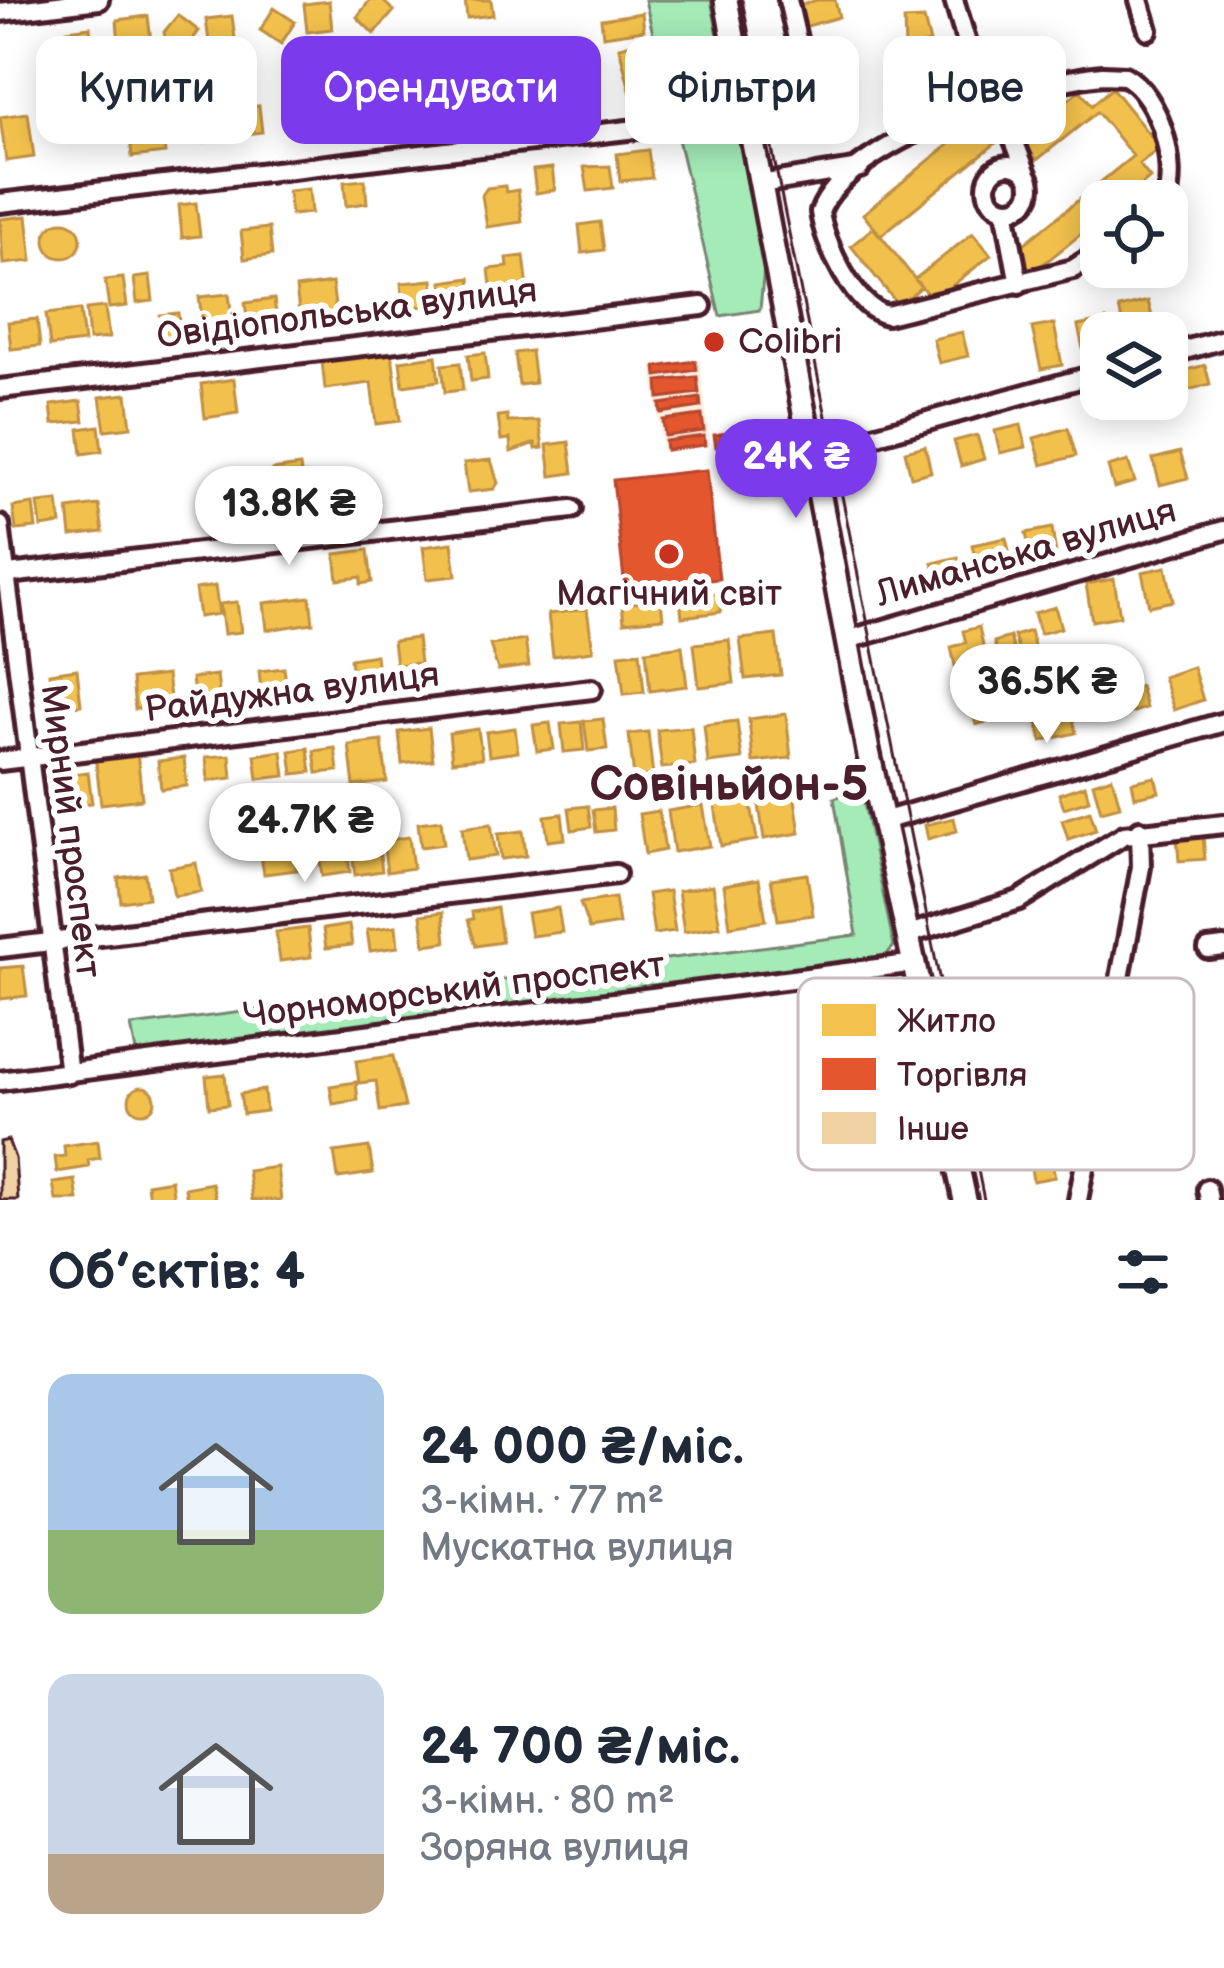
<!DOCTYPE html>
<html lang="uk">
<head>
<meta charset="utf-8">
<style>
	body { margin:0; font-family:"Balsamiq Sans",sans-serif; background:#f6f6f7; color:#1f2937; height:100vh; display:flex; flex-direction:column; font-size:45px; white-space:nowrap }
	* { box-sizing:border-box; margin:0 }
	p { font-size:39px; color:#747a83 }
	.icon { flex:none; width:66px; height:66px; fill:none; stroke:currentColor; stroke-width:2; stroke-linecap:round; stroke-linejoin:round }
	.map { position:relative; height:1200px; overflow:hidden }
	.details { display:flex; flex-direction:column; background:#fff; flex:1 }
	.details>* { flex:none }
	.guide { position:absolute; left:36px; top:36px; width:1152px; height:108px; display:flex; gap:24px }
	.fabs { position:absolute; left:1080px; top:180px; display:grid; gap:24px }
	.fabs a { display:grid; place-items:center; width:108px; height:108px; border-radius:24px; background:#fff; box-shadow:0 6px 30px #0003; font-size:60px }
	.price { position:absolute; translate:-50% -102px; padding:0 27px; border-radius:42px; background:#fff; color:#222; font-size:39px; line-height:78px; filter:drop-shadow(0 3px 6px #0008) }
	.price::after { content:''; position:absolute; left:50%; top:72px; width:36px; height:27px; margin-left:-18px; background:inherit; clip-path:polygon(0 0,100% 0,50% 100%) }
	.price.on { background:#7c3aed; color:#fff }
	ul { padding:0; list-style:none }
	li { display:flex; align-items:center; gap:36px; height:300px; padding:0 48px }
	li span { display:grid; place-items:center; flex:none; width:336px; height:240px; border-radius:24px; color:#555 }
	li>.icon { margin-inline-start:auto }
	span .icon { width:144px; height:144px; fill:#fffc; stroke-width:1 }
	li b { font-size:51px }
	h2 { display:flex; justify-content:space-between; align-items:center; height:144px; padding:0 48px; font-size:51px }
	.pill { padding:0 42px; border-radius:24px; background:#fff; box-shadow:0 6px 30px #0003; font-size:42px; line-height:108px }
	.pill.on { background:#7c3aed; color:#fff }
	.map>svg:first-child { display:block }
</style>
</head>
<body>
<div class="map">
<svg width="1224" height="1200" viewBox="0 0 1224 1200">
	<rect width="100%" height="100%" fill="#fff"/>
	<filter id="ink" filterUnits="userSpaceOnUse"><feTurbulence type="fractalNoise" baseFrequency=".00833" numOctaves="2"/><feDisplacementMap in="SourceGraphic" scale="24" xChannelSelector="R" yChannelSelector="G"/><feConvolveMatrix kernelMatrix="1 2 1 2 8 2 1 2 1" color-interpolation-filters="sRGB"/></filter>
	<g filter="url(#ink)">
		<path fill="#faf1e3" d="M700,360L710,445L662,451L652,366Z"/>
		<path fill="#a4ebb8" stroke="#778572" stroke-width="3" d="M645,0H711L764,267L760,310L720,316Z
			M861,789L894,946L881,961L137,1057L131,1026L857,935L834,798Z"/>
		<path fill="#f2c14e" stroke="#c09044" stroke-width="3" d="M370,0H382L394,11L374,34L357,17Z
			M465,0H491L493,15L467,18Z
			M817,0H835L839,17L804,27L798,6Z
			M329,1L332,29L307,32L304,4Z
			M274,8L295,22L281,44L260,30Z
			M642,13L644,30L603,36L601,19Z
			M178,15L199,31L180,56L167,47L164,32Z
			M148,16L151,41L119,44L117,20Z
			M232,16L236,46L210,49L206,19Z
			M924,19L930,43L905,49L904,20Z
			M90,27L93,56L70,59L67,30Z
			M650,39L663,90L632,98L619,47Z
			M405,81L409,113L378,116L374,85Z
			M501,86L504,108L478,111L476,89Z
			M1112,88L1160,148L1139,164L1150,178L1122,201H1101V218L1031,274L1014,252L1133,156L1097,112L1037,160L1020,138L1080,90L1092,105Z
			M353,93L357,125L328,129L324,96Z
			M259,106L262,132L232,136L229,109Z
			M211,109L215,141L186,144L182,113Z
			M28,113L34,157L6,161L0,117Z
			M979,120L996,143L880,236L863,214Z
			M161,124L165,153L132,157L129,128Z
			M648,150L652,178L620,181L617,154Z
			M610,166L613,188L588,191L584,167Z
			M552,168L555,190L536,193L533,170Z
			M365,180L367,203L346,206L344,182Z
			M505,186L506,192L518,190L522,222L487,227L482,195L487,188Z
			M309,189L311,213L291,215L288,191Z
			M196,203L200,236L182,238L179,205Z
			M27,216L32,261L3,264L0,219Z
			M600,222L604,250L582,253L579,225Z
			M45 240a18 18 0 1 1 36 0a18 18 0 1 1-36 0Z
			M874,227L921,287L899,306L851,246Z
			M269,228L272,255L244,259L241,231Z
			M973,233L991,255L933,301L915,279Z
			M524,256L529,297L492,294L489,269L508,267L507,258Z
			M150,276L153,301L137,303L134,278Z
			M123,278L127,306L109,308L105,280Z
			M470,278L473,304L445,307L442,282Z
			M433,280L436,307L403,306L401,283Z
			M332,283L337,321L301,326L296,288Z
			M229,294L233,325L203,328L199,297Z
			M274,299L277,321L248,324L245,303Z
			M1148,301L1155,328L1125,333L1119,308Z
			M105,307L109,338L89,340L86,309Z
			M80,310L84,342L50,346L46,314Z
			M178,313L181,338L163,340L160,315Z
			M37,319L40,346L11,349L8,322Z
			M1106,320L1109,333H1101V346L1083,349L1078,326Z
			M1054,324L1062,365L1041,369L1032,328Z
			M962,332L968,356L939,363L933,339Z
			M531,351L535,383L519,385L515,353Z
			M392,353L400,421L376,424L371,383L325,389L322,361Z
			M485,353L488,379L471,381L468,355Z
			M436,356L439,381L403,386L400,361Z
			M460,363L463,390L445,392L442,365Z
			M1205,365L1210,384L1185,391L1179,372Z
			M234,379L238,413L205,418L201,384Z
			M1101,391V399H1114L1117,410L1096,416L1090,394Z
			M127,394L131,427L105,430L100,397Z
			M81,401L84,421L53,424L51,405Z
			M507,415L508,422L539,421L543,448L536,449L535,443L511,452L510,439L501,440L498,416Z
			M1021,425L1026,447L1000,453L995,431Z
			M99,426L102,451L82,454L79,429Z
			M1068,428L1076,456L1042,465L1034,438Z
			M977,435L984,459L961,466L954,441Z
			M569,442L573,473L551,476L547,445Z
			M925,446L931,472L911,477L905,451Z
			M1180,452L1188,478L1160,485L1153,459Z
			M491,460L498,483L494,489L468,492L464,463Z
			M1128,461L1135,482L1114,488L1108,467Z
			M300,466L304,497L276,501L272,470Z
			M340,482L343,504L315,507L312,485Z
			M252,493L256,519L225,523L221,497Z
			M58,501L61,524L41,527L38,503Z
			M33,504L36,528L16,530L13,507Z
			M99,505L103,532L71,536L68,509Z
			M1052,528L1056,553L1031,558L1026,533Z
			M1006,538L1012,563L978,571L972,545Z
			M452,543L456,576L427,579L423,547Z
			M368,550L372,582L361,584V577L338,580L335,554Z
			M958,557L964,583L939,589L933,563Z
			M1166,567L1173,601L1149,606L1142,572Z
			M1114,579L1120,616L1092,621L1086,584Z
			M215,586L219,614L199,617L195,589Z
			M719,594L721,612L682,617L680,599Z
			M310,597L313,623L267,630L264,603Z
			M661,600L663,618L624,622L622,604Z
			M237,602L241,632L224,634L220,604Z
			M1055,607L1061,628L1040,634L1034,613Z
			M587,609L593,651L553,656L548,614Z
			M979,627L987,665L955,666L951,647L966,643L963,631Z
			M1030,631L1036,653L1020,657L1014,636Z
			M776,635L781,675L745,679L740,639Z
			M1010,637L1016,658L1000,663L994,642Z
			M417,638L420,663L396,665L393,641Z
			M525,640L529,666L498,670L490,645Z
			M729,640L734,683L699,687L694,644Z
			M682,646L687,686L650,691L646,651Z
			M1115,650L1121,672L1099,679L1092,657Z
			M640,652L644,692L624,694L619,654Z
			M376,655L380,689L370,690L369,682L353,684L350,659Z
			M1193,667L1203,700L1174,710L1163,677Z
			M284,668L288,697L262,700L259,671Z
			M1067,668L1071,682L1036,692L1032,678Z
			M77,669L81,705L53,708L49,673Z
			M167,675L171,705L135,709L132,679Z
			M217,675L220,701L195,704L192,678Z
			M1140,686L1146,708L1124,715L1117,693Z
			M1068,697L1076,733L1042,741L1033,705Z
			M992,699L997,719L976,725L971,705Z
			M786,714L791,758L753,762L749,719Z
			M603,719L607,749L588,751L584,721Z
			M737,721L742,759L708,763L704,725Z
			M581,722L584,750L564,752L561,724Z
			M550,723L554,749L537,751L533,725Z
			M691,727L695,765L662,768L657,730Z
			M429,728L433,760L402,764L399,732Z
			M515,728L518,752L489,756L486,732Z
			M478,729L482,758L452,761L449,733Z
			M648,732L653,776L634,778L629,734Z
			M382,741L387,782L354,786L349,745Z
			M308,748L311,772L293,774L290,751Z
			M335,748L338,771L317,773L314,751Z
			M137,751L142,799L101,804L95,755Z
			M282,751L285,776L258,779L255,755Z
			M230,755L232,778L208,781L206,757Z
			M184,758L187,786L161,789L158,761Z
			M88,772L92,803L60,807L57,776Z
			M1112,777L1120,806L1101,811L1093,783Z
			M1155,777L1159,792L1135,797L1132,782Z
			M1085,785L1089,800L1064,808L1059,794Z
			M794,792L800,833L764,839L758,798Z
			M750,799L757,840L721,846L715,805Z
			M703,805L710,846L674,852L668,811Z
			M588,806L591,827L572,830L569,808Z
			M612,808L614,830L596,832L593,810Z
			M659,811L665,850L645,854L639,814Z
			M1090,811L1096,830L1068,839L1062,820Z
			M562,814L565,839L548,841L545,816Z
			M954,818L957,831L928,839L925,825Z
			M441,820L444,844L421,847L418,823Z
			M491,824L496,856L466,860L462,828Z
			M523,831L526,856L501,859L498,834Z
			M1203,836L1205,859L1179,861L1177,838Z
			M409,837L413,868L387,872L383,841Z
			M346,841L350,872L322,876L318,845Z
			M378,841L382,871L355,875L351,845Z
			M294,846L297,870L264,874L260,850Z
			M196,863L201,892L174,896L169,868Z
			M145,874L148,898L121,902L118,878Z
			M807,874L813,915L778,920L771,879Z
			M759,879L766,920L730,926L724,885Z
			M713,885L720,926L684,932L678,891Z
			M669,891L675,931L654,934L648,894Z
			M615,898L619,924L589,929L580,903Z
			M497,908L502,942L476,946L468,920L473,919L472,912Z
			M558,908L562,932L531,936L527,913Z
			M443,912L446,942L425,945L421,915Z
			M349,925L352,945L326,948L323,929Z
			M396,926L398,947L370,951L367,930Z
			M308,928L311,957L280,961L276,932Z
			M23,966L27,996L0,999V968Z
			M393,1056L405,1107L380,1111L376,1081L359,1083L356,1061Z
			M225,1074L228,1105L209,1107L206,1076Z
			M356,1082L358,1100L333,1104L330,1086Z
			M129 1100a13 13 0 1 1 26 0a13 13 0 1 1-26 0Z
			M264,1090L266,1111L243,1114L240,1094Z
			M98,1141L100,1158L88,1160L89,1167L57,1172L55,1157L65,1156L64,1146Z
			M369,1147L373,1173L338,1178L334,1152Z
			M1051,1157L1055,1177L1033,1181L1030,1162Z
			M277,1167L281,1200H252L248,1171Z
			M75,1180L78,1200H56L53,1183Z
			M171,1180L174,1200H149L147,1184Z
			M212,1183L216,1200H187L185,1188Z"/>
		<path fill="#e4572e" stroke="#b6462d" stroke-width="3" d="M695,361L697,370L657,376L656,367Z
			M697,377L699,393L659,398L658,381Z
			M700,398L701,407L661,413L660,404Z
			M702,415L704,431L665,436L663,420Z
			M745,430L747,442L716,447L714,435Z
			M704,436L705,445L666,450L665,441Z
			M707,470L719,579L625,589L613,480Z"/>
		<path fill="#f0d1a3" stroke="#4a1f2b" stroke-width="3" d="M8,1140L15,1158L18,1200H0V1142Z"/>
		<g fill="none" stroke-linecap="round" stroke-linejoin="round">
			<defs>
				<path id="street" d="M788,0L815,117
					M954,0L979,83
					M1139,0L1148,30
					M0,12L99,0
					M999,102L1027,174
					M987 187a22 22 0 1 1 44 0a22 22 0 1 1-44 0Z
					M760,184L860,168
					M0,203L662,126
					M1005,209L1019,284
					M1101,251L1073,269L887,315C854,308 824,243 820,212C847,141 1032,81 1103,75L1125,76C1160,95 1178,164 1166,201
					M1167,355L1224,339
					M0,389L702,306
					M812,453L1101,373
					M0,525L69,1074
					M0,575L572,509
					M847,640L1224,530
					M0,761L592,689
					M883,821L1224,722
					M909,934L1019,900L1124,835L1224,824
					M0,948L616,874
					M1208,949L1224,947
					M0,1081L916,963
					M1207,1189L1209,1200
					M1078,1200L1141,867L1140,830"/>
				<path id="secondary" d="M726,0L868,751L965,1200"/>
			</defs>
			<use href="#street" stroke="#4a1f2b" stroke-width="26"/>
			<use href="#secondary" stroke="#4a1f2b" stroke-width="30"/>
			<use href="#street" stroke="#fff" stroke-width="16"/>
			<use href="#secondary" stroke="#fff" stroke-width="21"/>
			<path stroke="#4a1f2b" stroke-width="3" d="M742,0L984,1200"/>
		</g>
	</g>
	<g fill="#c8321e" stroke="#fff" stroke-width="4.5">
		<circle cx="714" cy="342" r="12"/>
		<circle cx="669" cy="554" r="12"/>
	</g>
	<g text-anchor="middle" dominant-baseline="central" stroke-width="12" stroke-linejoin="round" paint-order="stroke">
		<g font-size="36" fill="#4a1f2b" stroke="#fff">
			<text transform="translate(347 314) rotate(-7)">Овідіопольська вулиця</text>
			<text transform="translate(1026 553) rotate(-16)">Лиманська вулиця</text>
			<text transform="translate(292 693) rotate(-7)">Райдужна вулиця</text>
			<text transform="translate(70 831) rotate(83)">Мирний проспект</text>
			<text transform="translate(454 991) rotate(-7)">Чорноморський проспект</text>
		</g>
		<g font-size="36" fill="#4a1f2b" stroke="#fff" text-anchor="start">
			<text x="738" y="342">Colibri</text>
			<text x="669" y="594" text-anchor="middle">Магічний світ</text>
		</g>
		<g font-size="48" font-weight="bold" fill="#4a1f2b" stroke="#fff">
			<text x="729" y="785">Совіньйон-5</text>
		</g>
	</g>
	<rect x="798" y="978" width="396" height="192" rx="18" fill="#fff" stroke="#c9bcbf" stroke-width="3"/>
	<rect x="822" y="1004" width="54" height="32" fill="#f2c14e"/>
	<rect x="822" y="1058" width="54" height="32" fill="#e4572e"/>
	<rect x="822" y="1112" width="54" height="32" fill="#f0d1a3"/>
	<g font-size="33" fill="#4a1f2b">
		<text x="897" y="1032">Житло</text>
		<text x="897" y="1086">Торгівля</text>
		<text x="897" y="1140">Інше</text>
	</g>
</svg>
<div class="fabs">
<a><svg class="icon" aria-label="locate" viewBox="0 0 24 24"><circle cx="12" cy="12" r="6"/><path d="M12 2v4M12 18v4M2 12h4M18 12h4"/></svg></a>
<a><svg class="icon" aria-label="layers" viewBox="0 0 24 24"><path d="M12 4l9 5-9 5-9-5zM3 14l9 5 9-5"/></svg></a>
</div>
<b class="price on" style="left:796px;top:521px">24K ₴</b>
<b class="price" style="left:289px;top:568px">13.8K ₴</b>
<b class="price" style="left:1047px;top:746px">36.5K ₴</b>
<b class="price" style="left:305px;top:885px">24.7K ₴</b>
<div class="guide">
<a class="pill">Купити</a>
<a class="pill on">Орендувати</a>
<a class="pill">Фільтри</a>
<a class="pill">Нове</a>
</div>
</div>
<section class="details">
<h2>Об’єктів: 4<svg class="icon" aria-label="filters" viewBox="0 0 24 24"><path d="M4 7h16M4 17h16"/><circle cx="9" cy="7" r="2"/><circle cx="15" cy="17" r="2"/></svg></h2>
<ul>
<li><span style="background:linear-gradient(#a9c7e8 65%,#8fb573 0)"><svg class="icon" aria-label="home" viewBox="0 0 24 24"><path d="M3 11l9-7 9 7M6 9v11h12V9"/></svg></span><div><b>24 000 ₴/міс.</b><p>3-кімн. · 77 m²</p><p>Мускатна вулиця</p></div></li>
<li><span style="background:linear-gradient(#c9d6e8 75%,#b9a48a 0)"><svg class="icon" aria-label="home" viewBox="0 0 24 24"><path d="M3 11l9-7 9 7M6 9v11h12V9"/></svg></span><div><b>24 700 ₴/міс.</b><p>3-кімн. · 80 m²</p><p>Зоряна вулиця</p></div></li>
</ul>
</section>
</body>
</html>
